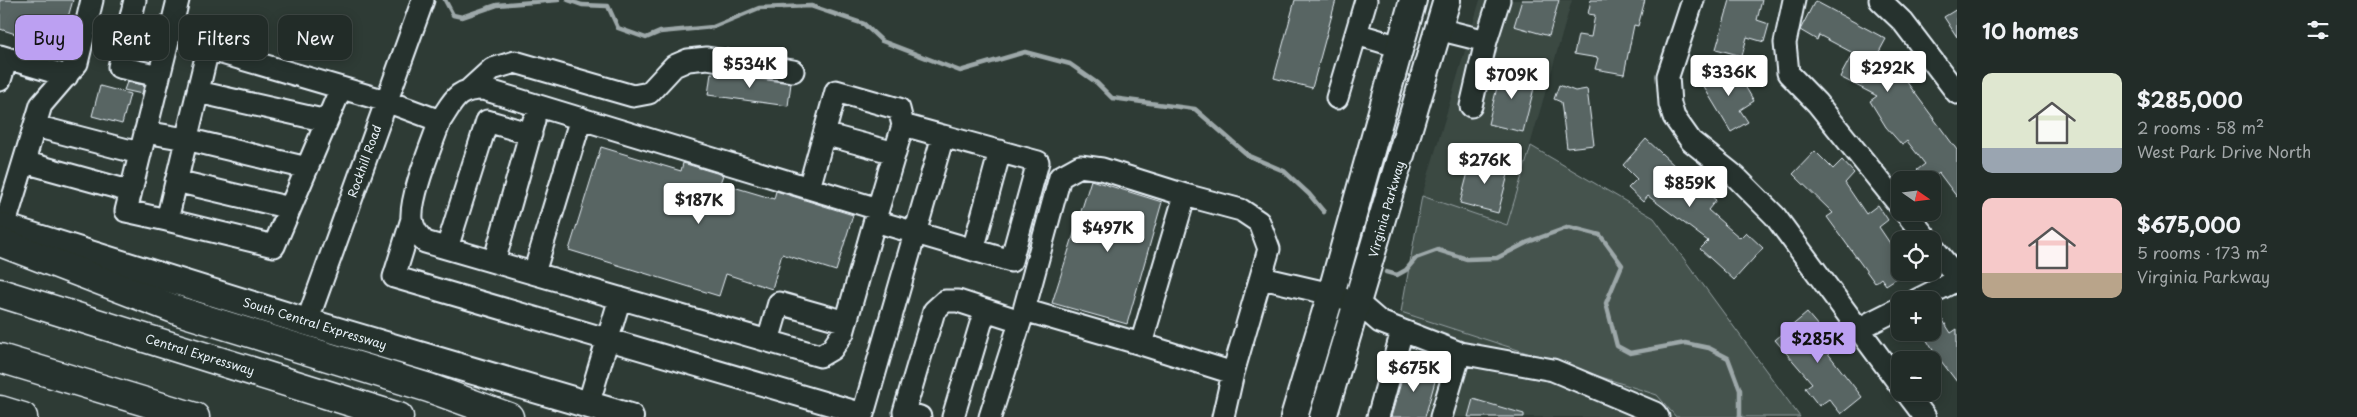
<!DOCTYPE html>
<html lang="en">
<head>
<meta charset="utf-8">
<style>
	body { margin:0; font-family:"Playpen Sans",sans-serif; background:#2e3834; color:#f1f3f6; height:100vh; display:flex; flex-direction:column; font-size:19px; white-space:nowrap }
	* { box-sizing:border-box; margin:0 }
	p { font-size:16px; color:#a2a7a8 }
	.icon { flex:none; width:28px; height:28px; fill:none; stroke:currentColor; stroke-width:2; stroke-linecap:round; stroke-linejoin:round }
	.map { position:relative; flex:1; overflow:hidden }
	.panel { display:flex; flex-direction:column; background:#222c28; width:400px }
	.panel>* { flex:none }
	.hud { position:absolute; left:15px; top:15px; width:475px; height:45px; display:flex; gap:10px }
	.needle { width:32px; rotate:104deg }
	.controls { position:absolute; left:1891px; top:171px; display:grid; gap:10px }
	.controls a { display:grid; place-items:center; width:50px; height:50px; border-radius:10px; background:#222c28; box-shadow:0 2px 12px #0003,0 0 0 1px #3f4845; font-size:25px }
	.price { position:absolute; translate:-50% -42px; padding:0 11px; border-radius:5px; background:#fff; color:#222; font-size:16px; line-height:32px; filter:drop-shadow(0 1px 2px #0008) }
	.price::after { content:''; position:absolute; left:50%; top:30px; width:15px; height:11px; margin-left:-8px; background:inherit; clip-path:polygon(0 0,100% 0,50% 100%) }
	.price.selected { background:#bca0f2; color:#111 }
	ul { padding:0; list-style:none }
	li { display:flex; align-items:center; gap:15px; height:125px; padding:0 25px }
	li span { display:grid; place-items:center; flex:none; width:140px; height:100px; border-radius:10px; color:#555 }
	li>.icon { margin-inline-start:auto }
	span .icon { width:60px; height:60px; fill:#fffc; stroke-width:1 }
	li b { font-size:21px }
	h2 { display:flex; justify-content:space-between; align-items:center; height:60px; padding:0 25px; font-size:21px }
	.chip { padding:0 18px; border-radius:10px; background:#222c28; box-shadow:0 2px 12px #0003,0 0 0 1px #3f4845; font-size:18px; line-height:45px }
	.chip.selected { background:#bca0f2; color:#111 }
	main { display:flex; flex:1; min-height:0 }
	.map>svg:first-child { display:block }
</style>
</head>
<body>
<main>
<div class="map">
<svg width="1957" height="417" viewBox="0 0 1957 417">
	<rect width="100%" height="100%" fill="#2e3b35"/>
	<filter id="ink" filterUnits="userSpaceOnUse"><feTurbulence type="fractalNoise" baseFrequency=".02" numOctaves="2"/><feDisplacementMap in="SourceGraphic" scale="10" xChannelSelector="R" yChannelSelector="G"/><feConvolveMatrix kernelMatrix="1 2 1 2 8 2 1 2 1" color-interpolation-filters="sRGB"/></filter>
	<g filter="url(#ink)">
		<path fill="#3b4843" d="M1480,0H1572L1507,225L1422,196Z
			M1401,312L1658,395L1676,417H1367Z"/>
		<path fill="#45524e" stroke="#96a2a3" d="M1531,146L1654,218L1800,417H1676L1657,395L1401,312L1422,196L1507,225Z"/>
		<g fill="none" stroke-linecap="round" stroke-linejoin="round">
			<path stroke="#9da8a9" stroke-width="4.5" d="M445,0L453,15L462,17L497,5L558,0
				M568,0L582,5L608,6L618,28L646,38L660,32L713,27L759,8L811,6L864,24L882,41L960,71L1025,52L1070,64L1097,83L1112,98L1195,109L1249,156L1284,171L1309,194L1324,212
				M1386,272L1397,275L1406,270L1416,258L1438,250L1467,259L1497,258L1528,242L1569,227L1600,235L1622,265L1606,303L1617,346L1630,353L1685,343L1709,348L1728,358L1740,390V417"/>
		</g>
		<path fill="#596563" stroke="#e8f1f8" d="M0,0H73L59,48L0,29Z
			M1295,0H1336L1312,88L1274,78Z
			M1522,0H1559L1549,36L1514,26Z
			M1591,0H1645L1638,26L1634,25L1624,74L1595,69L1598,58L1574,54L1578,35L1591,37L1595,15L1588,14Z
			M1730,0H1762L1757,20L1769,24L1764,42L1747,37L1742,56L1716,49Z
			M1815,1L1886,39L1861,85L1892,62L1957,150V197L1939,173L1931,180H1924L1917,170L1925,164L1907,141L1902,145L1886,127L1870,101L1877,96L1840,77L1853,53L1819,35L1817,40L1800,30Z
			M1957,9V37L1944,17Z
			M1733,66L1754,101L1740,110L1748,122L1731,132L1702,84Z
			M1502,67L1537,76L1523,132L1488,124Z
			M711,73L791,83L788,106L708,95Z
			M127,82L144,85L142,94L124,90Z
			M1559,85L1575,91L1587,89L1594,145L1567,148L1561,102L1554,99Z
			M100,86L130,94L122,124L92,116Z
			M1646,139L1676,167L1674,169L1716,200L1708,210L1740,238L1746,232L1763,248L1734,280L1700,249L1708,241L1648,196L1643,202L1628,188L1637,179L1623,165Z
			M601,147L681,171L683,163L723,175L720,183L774,199L776,191L853,215L836,271L782,254L772,289L726,274L719,296L569,250Z
			M1815,151L1833,169L1842,160L1854,173L1845,183L1866,214L1878,205L1888,220L1879,227L1900,258V276L1886,285L1881,278L1875,283L1827,217L1833,213L1793,174Z
			M1472,157L1510,167L1498,213L1460,203Z
			M1091,180L1162,202L1127,324L1052,303Z
			M1807,313L1831,341L1823,347L1862,397L1841,414L1829,399L1819,406L1805,388L1812,383L1775,340Z
			M1942,319L1951,333L1957,329V382L1941,361L1940,362L1922,332H1932V324Z
			M1406,365L1437,374L1425,417H1391Z
			M1473,399L1524,414V417H1468Z"/>
		<g fill="none" stroke-linecap="round" stroke-linejoin="round">
			<defs>
				<path id="minor" d="M135,0L119,67L159,76
					M178,0L126,211L167,220L208,49L386,101L440,121C432,144 410,196 412,219C413,229 418,235 425,242L820,356L832,349L843,333L878,209L483,89C456,89 454,100 440,121
					M1693,0L1668,76L1670,104L1674,117L1691,141L1736,177L1775,216L1900,385
					M1794,0L1785,43L1788,73L1817,103L1900,206
					M1880,0L1903,22L1957,93
					M1438,29L1486,41L1499,0
					M1356,34L1400,47
					M0,56L67,76
					M0,80L7,58
					M470,89L492,69L515,62L633,96L649,93L674,66L688,60L707,58L793,71
					M198,92L327,121
					M1337,98L1366,0
					M1471,106L1486,41
					M35,126L139,153
					M145,132L186,139L307,168
					M824,134L895,153
					M24,162L129,191
					M176,181L290,208
					M809,188L836,91L899,109L903,125
					M1905,212L1928,240
					M412,219L394,277L863,414L943,136L903,125L878,209
					M167,220L274,246L341,88
					M875,221L1011,261L1038,162L943,136
					M4,227L41,105L77,63L92,0
					M1932,246L1957,277
					M447,248L487,121L531,134
					M973,250L1000,151
					M494,262L534,120
					M534,273L581,118
					M1262,278L1331,294L1358,303L1380,322L1460,353L1441,417
					M1917,300L1957,280
					M1024,310L1060,177L1080,166L1102,169L1185,195L1141,344L1233,373L1269,249L1259,222L1241,210L1185,195
					M307,322L423,0
					M1858,329L1900,308
					M768,341L779,303L846,322
					M1460,353L1553,370L1655,413L1658,417
					M1906,392L1925,417
					M588,405L620,298
					M920,417L904,412L934,311L945,301H958L1020,321
					M953,417L985,310
					M990,417L1024,310L1141,344
					M1223,417L1233,373
					M1378,417L1402,331"/>
				<path id="major" d="M0,226L307,322L630,417
					M1294,417L1331,294L1413,0
					M1323,417L1447,0"/>
				<path id="highway" d="M0,242L182,312L429,388L509,417
					M0,293L399,417
					M0,358L195,417
					M0,410L23,417"/>
			</defs>
			<use href="#minor" stroke="#e8f1f8" stroke-width="25"/>
			<use href="#major" stroke="#e8f1f8" stroke-width="30"/>
			<use href="#highway" stroke="#e8f1f8" stroke-width="31"/>
			<use href="#minor" stroke="#26332d" stroke-width="21"/>
			<use href="#major" stroke="#26332d" stroke-width="26"/>
			<use href="#highway" stroke="#26332d" stroke-width="28"/>
		</g>
	</g>
	<g text-anchor="middle" dominant-baseline="central" stroke-width="4" stroke-linejoin="round" paint-order="stroke">
		<g font-size="12" fill="#e8f1f8" stroke="#26332d">
			<text transform="translate(364 161) rotate(-70)">Rockhill Road</text>
			<text transform="translate(1386 209) rotate(-74)">Virginia Parkway</text>
			<text transform="translate(315 323) rotate(17)">South Central Expressway</text>
			<text transform="translate(200 354) rotate(17)">Central Expressway</text>
		</g>
	</g>
</svg>
<div class="controls">
<a><svg class="needle" viewBox="-14 -14 28 28"><path d="M0-13l5 13h-10z" fill="#e53935"/><path d="M0 13l5-13h-10z" fill="#a2a7a8"/></svg></a>
<a><svg class="icon" aria-label="locate" viewBox="0 0 24 24"><circle cx="12" cy="12" r="6"/><path d="M12 2v4M12 18v4M2 12h4M18 12h4"/></svg></a>
<a>+</a>
<a>−</a>
</div>
<b class="price" style="left:750px;top:89px">$534K</b>
<b class="price" style="left:1888px;top:93px">$292K</b>
<b class="price" style="left:1729px;top:97px">$336K</b>
<b class="price" style="left:1512px;top:100px">$709K</b>
<b class="price" style="left:1485px;top:185px">$276K</b>
<b class="price" style="left:1690px;top:208px">$859K</b>
<b class="price" style="left:699px;top:225px">$187K</b>
<b class="price" style="left:1108px;top:253px">$497K</b>
<b class="price selected" style="left:1818px;top:364px">$285K</b>
<b class="price" style="left:1414px;top:393px">$675K</b>
<div class="hud">
<a class="chip selected">Buy</a>
<a class="chip">Rent</a>
<a class="chip">Filters</a>
<a class="chip">New</a>
</div>
</div>
<section class="panel">
<h2>10 homes<svg class="icon" aria-label="filters" viewBox="0 0 24 24"><path d="M4 7h16M4 17h16"/><circle cx="9" cy="7" r="2"/><circle cx="15" cy="17" r="2"/></svg></h2>
<ul>
<li><span style="background:linear-gradient(#dfe7d0 75%,#9aa5b1 0)"><svg class="icon" aria-label="home" viewBox="0 0 24 24"><path d="M3 11l9-7 9 7M6 9v11h12V9"/></svg></span><div><b>$285,000</b><p>2 rooms · 58 m²</p><p>West Park Drive North</p></div></li>
<li><span style="background:linear-gradient(#f6c9c9 75%,#b9a48a 0)"><svg class="icon" aria-label="home" viewBox="0 0 24 24"><path d="M3 11l9-7 9 7M6 9v11h12V9"/></svg></span><div><b>$675,000</b><p>5 rooms · 173 m²</p><p>Virginia Parkway</p></div></li>
</ul>
</section>
</main>
</body>
</html>
